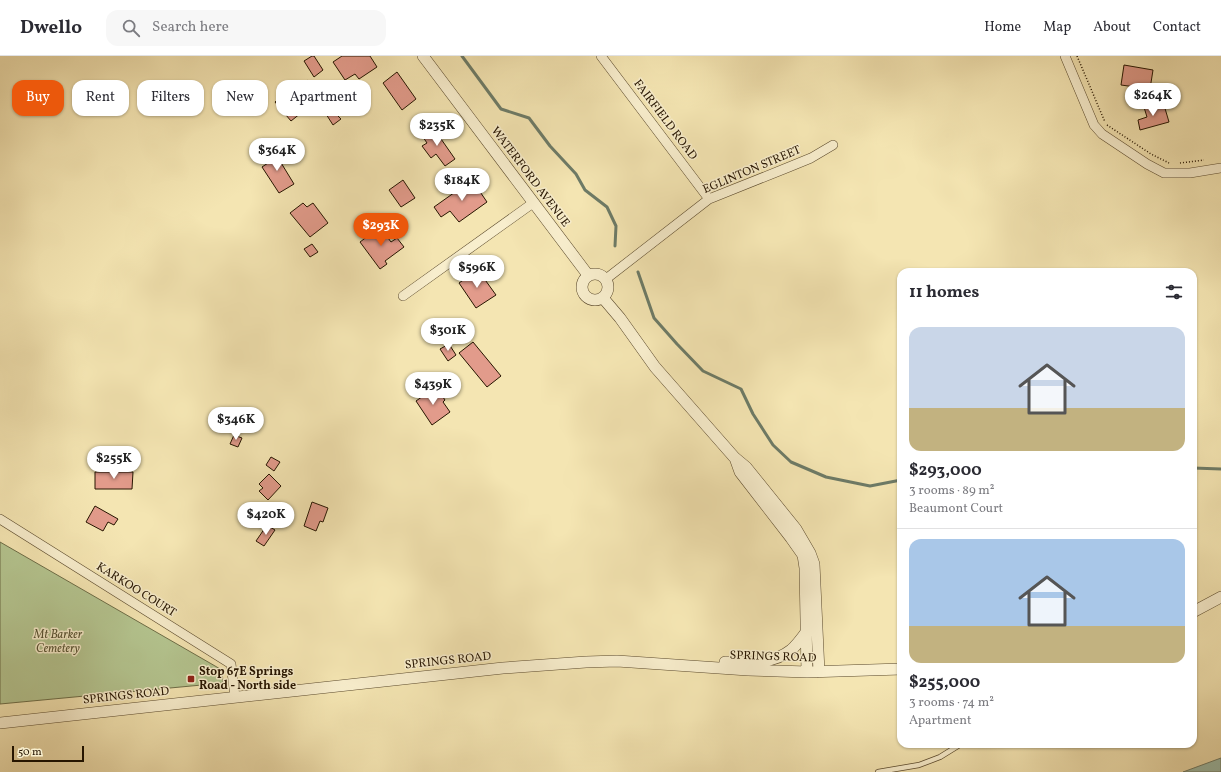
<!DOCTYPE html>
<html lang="en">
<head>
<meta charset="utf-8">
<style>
	body { margin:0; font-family:Vollkorn,serif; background:#f7f7f7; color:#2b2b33; height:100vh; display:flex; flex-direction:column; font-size:15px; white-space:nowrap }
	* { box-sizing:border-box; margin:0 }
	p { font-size:13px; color:#7c7c81 }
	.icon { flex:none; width:22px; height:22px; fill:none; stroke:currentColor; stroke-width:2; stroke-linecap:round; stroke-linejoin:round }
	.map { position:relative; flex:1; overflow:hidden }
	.drawer { position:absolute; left:897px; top:212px; width:300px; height:480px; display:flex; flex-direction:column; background:#fff; border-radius:12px; box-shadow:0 1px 3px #0004 }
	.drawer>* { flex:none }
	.hud { position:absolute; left:12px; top:24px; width:380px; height:36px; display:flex; gap:8px }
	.scale { position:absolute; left:12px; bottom:10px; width:72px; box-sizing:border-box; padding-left:4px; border:2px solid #261500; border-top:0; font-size:11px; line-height:14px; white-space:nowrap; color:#261500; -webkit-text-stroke:3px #f8eecd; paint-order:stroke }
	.price { position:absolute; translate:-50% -34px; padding:0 9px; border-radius:14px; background:#fff; color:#222; font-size:13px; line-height:26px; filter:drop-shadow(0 1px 2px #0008) }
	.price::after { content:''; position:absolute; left:50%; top:24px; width:12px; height:9px; margin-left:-6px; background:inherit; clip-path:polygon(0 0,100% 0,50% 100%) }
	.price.current { background:#ea580c; color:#fff }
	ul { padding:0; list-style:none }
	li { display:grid; align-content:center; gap:8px; height:212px; padding:0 12px }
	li+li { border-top:1px solid #e1e1e2 }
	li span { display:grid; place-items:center; height:124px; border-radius:12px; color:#555 }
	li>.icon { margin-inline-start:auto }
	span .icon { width:72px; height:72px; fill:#fffc; stroke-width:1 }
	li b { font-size:17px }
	h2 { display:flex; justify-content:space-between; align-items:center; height:48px; padding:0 12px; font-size:17px }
	.chip { padding:0 14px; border-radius:12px; background:#fff; box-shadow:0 1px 3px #0004; font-size:14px; line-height:36px }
	.chip.current { background:#ea580c; color:#fff }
	header { display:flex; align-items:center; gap:24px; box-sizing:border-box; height:56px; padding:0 20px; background:#fff; border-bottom:1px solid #e1e1e2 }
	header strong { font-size:19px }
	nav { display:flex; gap:22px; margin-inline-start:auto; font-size:14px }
	.search { width:280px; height:36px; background:#f7f7f7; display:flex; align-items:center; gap:10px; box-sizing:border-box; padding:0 14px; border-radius:12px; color:#7c7c81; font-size:15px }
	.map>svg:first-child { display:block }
</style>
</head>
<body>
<header>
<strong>Dwello</strong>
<div class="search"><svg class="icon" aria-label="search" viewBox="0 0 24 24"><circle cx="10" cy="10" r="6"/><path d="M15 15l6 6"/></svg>Search here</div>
<nav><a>Home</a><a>Map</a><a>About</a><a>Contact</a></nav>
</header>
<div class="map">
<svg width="1221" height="716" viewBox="0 0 1221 716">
	<rect width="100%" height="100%" fill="#f4e5b2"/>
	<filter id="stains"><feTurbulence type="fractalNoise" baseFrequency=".005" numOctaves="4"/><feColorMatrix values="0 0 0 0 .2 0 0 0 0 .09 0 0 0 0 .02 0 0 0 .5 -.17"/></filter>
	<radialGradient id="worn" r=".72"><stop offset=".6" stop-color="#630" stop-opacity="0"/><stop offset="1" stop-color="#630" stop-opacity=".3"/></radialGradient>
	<path fill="#b5c691" stroke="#6e6e48" d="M0,486L222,614L223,627L0,648Z"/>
	<path fill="#9cbfac" stroke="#6d7b67" d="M1221,702V716H1183Z"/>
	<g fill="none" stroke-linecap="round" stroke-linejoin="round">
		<path stroke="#6d7b67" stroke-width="3" d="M462,0L501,53L529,62L550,90L576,118L585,134L607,151L616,170L615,190
			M638,216L654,262L677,288L703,315L741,333L753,358L773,389L791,406L826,421L870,430L901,424
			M1193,412L1221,413"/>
	</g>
	<path fill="#e29b8b" stroke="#261500" d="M312,0H314L323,14L314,21L304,5Z
		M342,0H370L377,11L359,23L355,18L345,24L333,6Z
		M1124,9L1153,14L1150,33L1121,29Z
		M397,16L416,43L402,54L383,27Z
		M308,24L314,31L303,40L307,46L298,53L301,57L291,65L275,46L297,28L300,31Z
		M233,36L243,51L233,58L222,43Z
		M354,37L360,45L338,60L341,63L333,69L326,58Z
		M1151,46L1153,52L1164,49L1169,66L1140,74L1138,64L1147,61L1143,48Z
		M432,70L455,103L445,110L436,98L431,102L422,90L427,87L421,78Z
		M272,92L294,128L279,137L262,111L268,107L262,98Z
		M403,124L415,142L401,151L389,134Z
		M472,124L487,146L459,166L450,155L441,161L434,151Z
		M303,147L307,151L313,147L328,167L310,181L290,157Z
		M380,171L391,186L397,182L404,191L385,205L387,208L380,213L360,186Z
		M312,188L318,196L310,201L304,193Z
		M478,214L496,239L476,252L459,227Z
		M473,286L501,320L487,331L459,297Z
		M449,288L456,299L448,305L440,293Z
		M436,331L445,344L443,346L450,356L432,369L416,345Z
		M234,379L242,382L238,391L230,388Z
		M271,401L280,406L274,415L266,409Z
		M95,416H133L132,433H95Z
		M269,418L281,430L268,444L259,435L263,432L259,428Z
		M312,446L328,452L323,466L320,465L316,475L304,470Z
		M95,450L118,463L114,469L108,466L103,475L86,466Z
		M267,469L275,474L264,490L256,485Z"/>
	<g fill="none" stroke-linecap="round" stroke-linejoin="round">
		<defs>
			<path id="service" d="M878,716L919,709L940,701L961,688"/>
			<path id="minor" d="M601,0L709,143
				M1065,0L1094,69L1102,78L1147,108L1164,117H1190L1221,112
				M606,223L709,143L789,111L811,102L833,89
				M403,240L533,147
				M0,463L231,608L235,641"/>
			<path id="tertiary" d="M423,0L588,219
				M582 231a13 13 0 1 1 26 0a13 13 0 1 1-26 0Z
				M603,242L620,262L655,311L734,401L746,411L796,473L810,497L814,508L819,616
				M735,402L740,416L791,482L803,499L805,512L807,616
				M1193,556L1221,541
				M725,606C746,606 772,609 791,594C797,589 802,582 807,575
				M0,667L503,612L586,606L617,605L748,614L807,616L901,613"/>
		</defs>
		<use href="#service" stroke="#5a492c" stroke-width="6"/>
		<use href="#minor" stroke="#5a492c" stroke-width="10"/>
		<use href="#tertiary" stroke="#5a492c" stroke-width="12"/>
		<path stroke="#261500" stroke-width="1.5" stroke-dasharray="1 2" stroke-linecap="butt" d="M1077,0L1105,66
			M1107,69L1151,98L1169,107
			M1180,107L1204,104"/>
		<use href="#service" stroke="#f8eecd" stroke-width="4.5"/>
		<use href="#minor" stroke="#f8eecd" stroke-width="9"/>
		<use href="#tertiary" stroke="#f8eecd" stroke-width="11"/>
	</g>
	<rect fill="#8f2418" stroke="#f8eecd" stroke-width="1.5" x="187" y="619" width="8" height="8" rx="2"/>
	<g text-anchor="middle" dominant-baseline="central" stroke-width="3" stroke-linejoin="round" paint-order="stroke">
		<g font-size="12" fill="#261500" stroke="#f8eecd">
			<text transform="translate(665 64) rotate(53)">FAIRFIELD ROAD</text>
			<text transform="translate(752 114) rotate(-23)">EGLINTON STREET</text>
			<text transform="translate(530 121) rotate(53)">WATERFORD AVENUE</text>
			<text transform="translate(136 534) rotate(32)">KARKOO COURT</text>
			<text transform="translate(773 601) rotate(2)">SPRINGS ROAD</text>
			<text transform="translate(448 605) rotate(-6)">SPRINGS ROAD</text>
			<text transform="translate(126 640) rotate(-6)">SPRINGS ROAD</text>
		</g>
		<g font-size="12" font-style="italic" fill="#585333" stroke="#f8eecd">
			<text x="58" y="579">Mt Barker<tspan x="58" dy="14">Cemetery</tspan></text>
		</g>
		<g font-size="12" font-weight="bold" fill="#261500" stroke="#f8eecd" text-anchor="start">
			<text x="199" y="616">Stop 67E Springs<tspan x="199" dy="14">Road - North side</tspan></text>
		</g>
	</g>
	<rect width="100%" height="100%" filter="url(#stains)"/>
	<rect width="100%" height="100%" fill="url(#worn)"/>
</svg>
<div class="scale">50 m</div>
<b class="price" style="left:1153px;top:61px">$264K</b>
<b class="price" style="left:437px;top:91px">$235K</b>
<b class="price" style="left:277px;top:116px">$364K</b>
<b class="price" style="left:462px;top:146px">$184K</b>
<b class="price current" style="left:381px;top:191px">$293K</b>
<b class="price" style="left:477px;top:233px">$596K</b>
<b class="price" style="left:448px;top:296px">$301K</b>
<b class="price" style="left:433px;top:350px">$439K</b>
<b class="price" style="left:236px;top:385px">$346K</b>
<b class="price" style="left:114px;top:424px">$255K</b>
<b class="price" style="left:266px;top:480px">$420K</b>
<div class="hud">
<a class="chip current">Buy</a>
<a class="chip">Rent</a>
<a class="chip">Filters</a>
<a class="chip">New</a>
<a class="chip">Apartment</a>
</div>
<section class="drawer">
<h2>11 homes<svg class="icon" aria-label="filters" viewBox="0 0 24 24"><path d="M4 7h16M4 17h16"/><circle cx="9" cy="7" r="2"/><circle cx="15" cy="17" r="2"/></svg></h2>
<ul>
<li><span style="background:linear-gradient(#c9d6e8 65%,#c2b280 0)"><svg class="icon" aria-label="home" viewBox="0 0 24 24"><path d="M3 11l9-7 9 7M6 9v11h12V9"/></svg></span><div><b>$293,000</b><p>3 rooms · 89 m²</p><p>Beaumont Court</p></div></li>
<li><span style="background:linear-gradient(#a9c7e8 70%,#c2b280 0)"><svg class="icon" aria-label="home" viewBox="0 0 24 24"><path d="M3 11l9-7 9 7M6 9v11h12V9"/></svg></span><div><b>$255,000</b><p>3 rooms · 74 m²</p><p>Apartment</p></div></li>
</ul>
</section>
</div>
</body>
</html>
